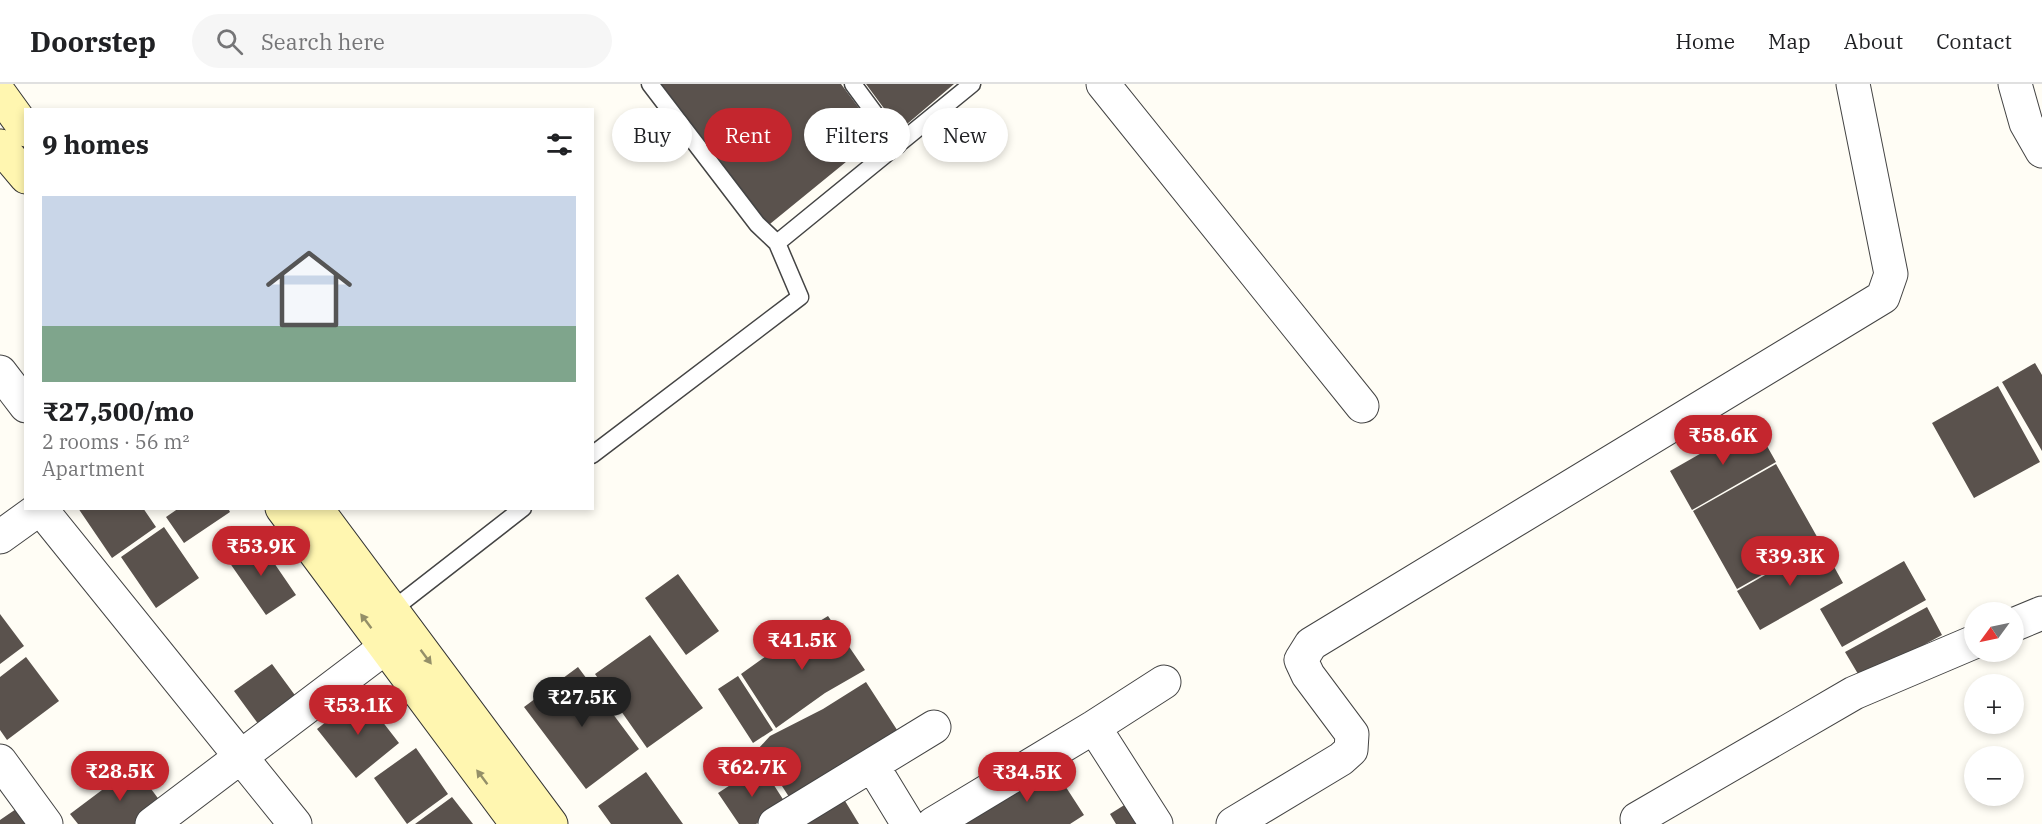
<!DOCTYPE html>
<html lang="en">
<head>
<meta charset="utf-8">
<style>
	body { margin:0; font-family:"IBM Plex Serif",serif; background:#f6f6f6; color:#202124; height:100vh; display:flex; flex-direction:column; font-size:22px; white-space:nowrap }
	* { box-sizing:border-box; margin:0 }
	p { font-size:20px; color:#757577 }
	.icon { flex:none; width:33px; height:33px; fill:none; stroke:currentColor; stroke-width:2; stroke-linecap:round; stroke-linejoin:round }
	.map { position:relative; flex:1; overflow:hidden }
	.side { position:absolute; left:24px; top:24px; width:570px; height:402px; display:flex; flex-direction:column; background:#fff; border-radius:0px; box-shadow:0 3px 9px #0003 }
	.side>* { flex:none }
	.banner { position:absolute; left:612px; top:24px; width:570px; height:54px; display:flex; gap:12px }
	.needle { width:39px; rotate:237deg }
	.fabs { position:absolute; left:1964px; top:518px; display:grid; gap:12px }
	.fabs a { display:grid; place-items:center; width:60px; height:60px; border-radius:50%; background:#fff; box-shadow:0 3px 9px #0003; font-size:30px }
	.price { position:absolute; translate:-50% -51px; padding:0 14px; border-radius:21px; background:#c4262e; color:#fff; font-size:20px; line-height:39px; filter:drop-shadow(0 2px 3px #0008) }
	.price::after { content:''; position:absolute; left:50%; top:36px; width:18px; height:14px; margin-left:-9px; background:inherit; clip-path:polygon(0 0,100% 0,50% 100%) }
	.price.selected { background:#222; color:#fff }
	ul { padding:0; list-style:none }
	li { display:grid; align-content:center; gap:12px; height:318px; padding:0 18px }
	li span { display:grid; place-items:center; height:186px; border-radius:0px; color:#555 }
	li>.icon { margin-inline-start:auto }
	span .icon { width:108px; height:108px; fill:#fffc; stroke-width:1 }
	li b { font-size:26px }
	h2 { display:flex; justify-content:space-between; align-items:center; height:72px; padding:0 18px; font-size:26px }
	.tag { padding:0 21px; border-radius:27px; background:#fff; box-shadow:0 3px 9px #0003; font-size:21px; line-height:54px }
	.tag.selected { background:#c4262e; color:#fff }
	header { display:flex; align-items:center; gap:36px; box-sizing:border-box; height:84px; padding:0 30px; background:#fff; border-bottom:2px solid #e0e0e0 }
	header strong { font-size:28px }
	nav { display:flex; gap:33px; margin-inline-start:auto; font-size:21px }
	.search { width:420px; height:54px; background:#f6f6f6; display:flex; align-items:center; gap:15px; box-sizing:border-box; padding:0 21px; border-radius:33px; color:#757577; font-size:22px }
	.map>svg:first-child { display:block }
</style>
</head>
<body>
<header>
<strong>Doorstep</strong>
<div class="search"><svg class="icon" aria-label="search" viewBox="0 0 24 24"><circle cx="10" cy="10" r="6"/><path d="M15 15l6 6"/></svg>Search here</div>
<nav><a>Home</a><a>Map</a><a>About</a><a>Contact</a></nav>
</header>
<div class="map">
<svg width="2042" height="740" viewBox="0 0 2042 740">
	<rect width="100%" height="100%" fill="#fffdf5"/>
	<path fill="#5a524d" d="M658,0H841L879,51L765,144Z
		M866,0H954L900,46Z
		M2035,279L2042,291V367L2002,298Z
		M1998,302L2040,378L1974,414L1932,339Z
		M1754,339L1776,378L1692,426L1670,387Z
		M1776,380L1820,458L1737,505L1693,427Z
		M78,424H143L156,443L112,474Z
		M179,424H228L230,428L184,459L166,433Z
		M164,443L199,494L156,524L121,473Z
		M257,454L296,511L266,531L227,475Z
		M1821,459L1843,499L1760,546L1737,507Z
		M1904,477L1926,516L1842,563L1820,525Z
		M678,490L719,547L686,571L645,514Z
		M1927,523L1942,551L1861,595L1845,568Z
		M0,530L24,562L0,580Z
		M828,532L865,586L825,609L776,644L741,590L790,555Z
		M650,551L703,624L647,664L595,590Z
		M26,573L59,617L7,656L0,646V593Z
		M272,580L297,614L259,641L234,607Z
		M578,583L639,665L586,705L524,623Z
		M738,592L773,646L753,659L718,605Z
		M866,598L901,652L793,719L758,665L770,652L823,625Z
		M361,610L399,659L356,694L317,645Z
		M416,664L448,710L407,740L374,694Z
		M1049,677L1084,731L1070,740H945Z
		M761,681L786,720L756,740H739L718,709Z
		M134,682L163,721L137,740H78L70,730Z
		M646,688L683,740H611L598,722Z
		M842,712L859,740H795Z
		M452,713L473,740H415Z
		M1126,720L1138,740H1116L1110,730Z
		M19,723L31,740H0V736Z"/>
	<g fill="none" stroke-linecap="round" stroke-linejoin="round">
		<defs>
			<path id="service" d="M650,0L757,140L777,159
				M853,0L898,61
				M592,371L800,213L777,159L972,0
				M392,526L523,424"/>
			<path id="minor" d="M1103,0L1362,322
				M2015,0L2026,39L2042,67
				M0,288L26,322
				M40,424L295,740
				M0,453L39,425
				M2013,541L2042,529
				M1094,643L1156,740
				M0,677L46,740
				M872,681L908,740
				M152,740L407,547
				M775,740L934,643
				M933,740L1094,643L1164,598
				M1233,740L1341,675L1351,666L1352,650L1308,591L1301,576L1311,560L1883,213L1891,190L1853,0
				M1641,740L1637,735L1854,609L1974,558"/>
			<path id="secondary" d="M0,10L26,46
				M0,62L26,93
				M282,424L517,740
				M316,424L551,740"/>
		</defs>
		<use href="#service" stroke="#444" stroke-width="19"/>
		<use href="#minor" stroke="#444" stroke-width="35"/>
		<use href="#secondary" stroke="#333" stroke-width="35"/>
		<use href="#service" stroke="#fff" stroke-width="16"/>
		<use href="#minor" stroke="#fff" stroke-width="33"/>
		<use href="#secondary" stroke="#fff6b0" stroke-width="33"/>
	</g>
	<defs><path id="oneway-solid" d="M-6-.8H1V-3.2L6.5 0L1 3.2V.8H-6Z" transform="scale(1.5)"/></defs>
	<g fill="#948f68">
		<use href="#oneway-solid" transform="translate(366 537) rotate(-127)"/>
		<use href="#oneway-solid" transform="translate(426 573) rotate(53)"/>
		<use href="#oneway-solid" transform="translate(482 693) rotate(-127)"/>
	</g>
</svg>
<div class="fabs">
<a><svg class="needle" viewBox="-14 -14 28 28"><path d="M0-13l5 13h-10z" fill="#e53935"/><path d="M0 13l5-13h-10z" fill="#757577"/></svg></a>
<a>+</a>
<a>−</a>
</div>
<b class="price" style="left:1723px;top:382px">₹58.6K</b>
<b class="price" style="left:261px;top:493px">₹53.9K</b>
<b class="price" style="left:1790px;top:503px">₹39.3K</b>
<b class="price" style="left:802px;top:587px">₹41.5K</b>
<b class="price selected" style="left:582px;top:644px">₹27.5K</b>
<b class="price" style="left:358px;top:652px">₹53.1K</b>
<b class="price" style="left:752px;top:714px">₹62.7K</b>
<b class="price" style="left:120px;top:718px">₹28.5K</b>
<b class="price" style="left:1027px;top:719px">₹34.5K</b>
<div class="banner">
<a class="tag">Buy</a>
<a class="tag selected">Rent</a>
<a class="tag">Filters</a>
<a class="tag">New</a>
</div>
<section class="side">
<h2>9 homes<svg class="icon" aria-label="filters" viewBox="0 0 24 24"><path d="M4 7h16M4 17h16"/><circle cx="9" cy="7" r="2"/><circle cx="15" cy="17" r="2"/></svg></h2>
<ul>
<li><span style="background:linear-gradient(#c9d6e8 70%,#7fa58c 0)"><svg class="icon" aria-label="home" viewBox="0 0 24 24"><path d="M3 11l9-7 9 7M6 9v11h12V9"/></svg></span><div><b>₹27,500/mo</b><p>2 rooms · 56 m²</p><p>Apartment</p></div></li>
</ul>
</section>
</div>
</body>
</html>
